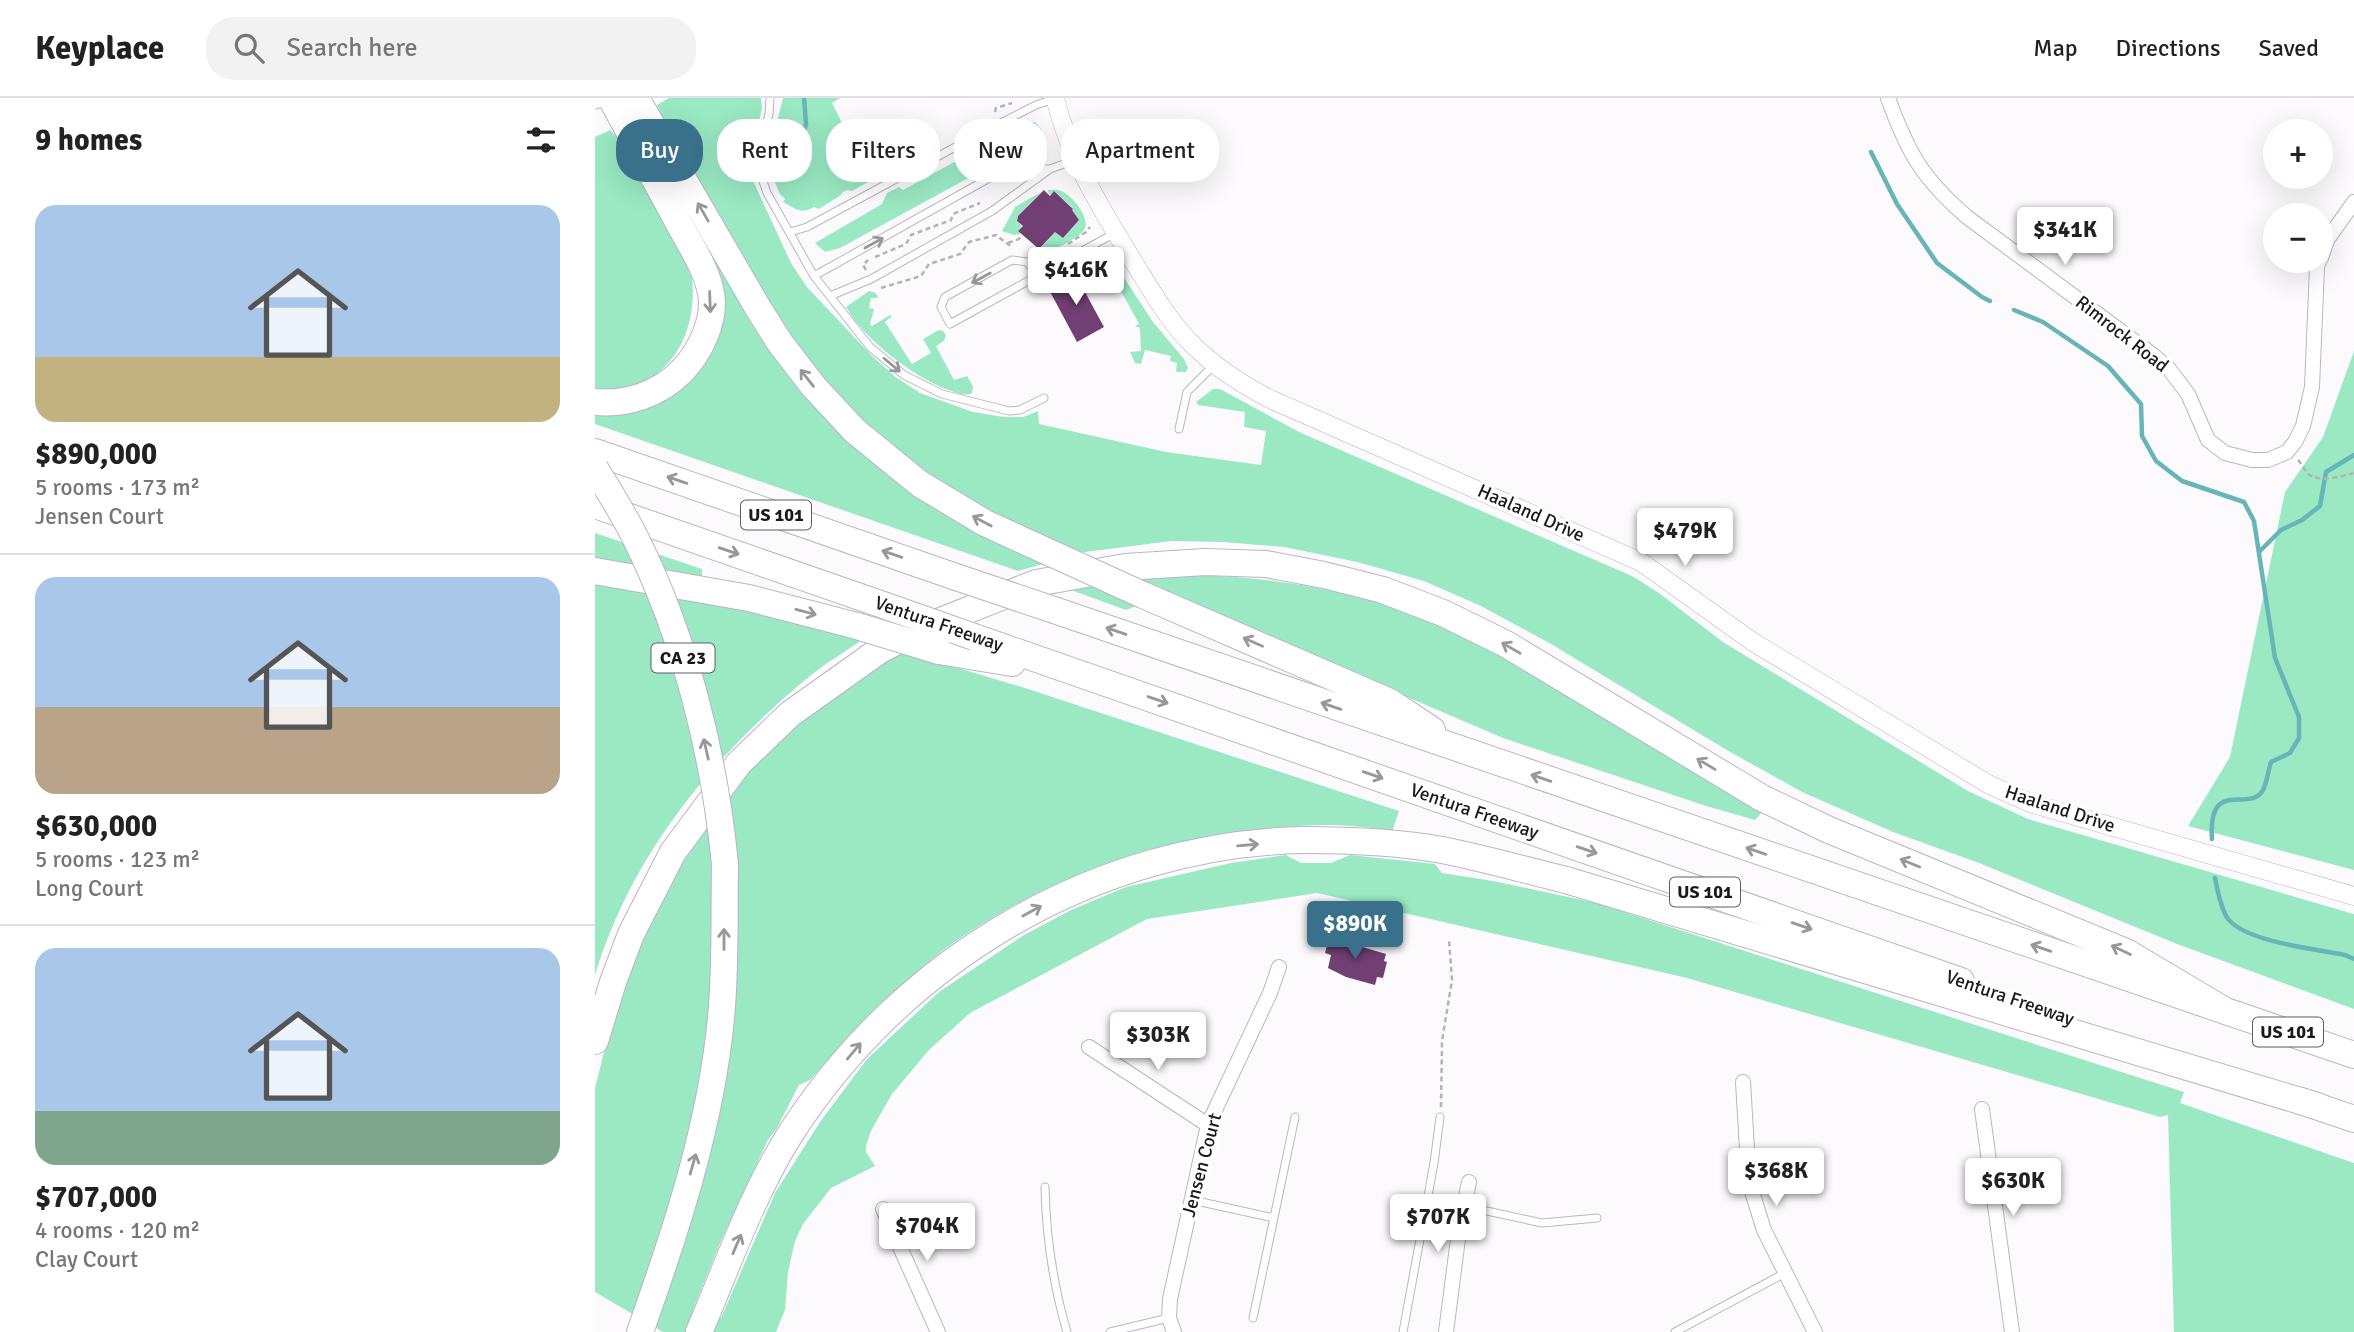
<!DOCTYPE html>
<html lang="en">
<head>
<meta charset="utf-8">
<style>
	body { margin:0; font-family:Signika,sans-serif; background:#f2f2f2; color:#222; height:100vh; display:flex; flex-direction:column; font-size:26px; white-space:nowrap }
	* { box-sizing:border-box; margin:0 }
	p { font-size:23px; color:#767676 }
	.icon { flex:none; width:38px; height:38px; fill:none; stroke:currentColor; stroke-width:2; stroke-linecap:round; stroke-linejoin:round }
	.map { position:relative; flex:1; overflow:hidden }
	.side { display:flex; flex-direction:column; background:#fff; width:595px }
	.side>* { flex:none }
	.hud { position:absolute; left:21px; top:21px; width:665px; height:63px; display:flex; gap:14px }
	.controls { position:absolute; left:1668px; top:21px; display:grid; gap:14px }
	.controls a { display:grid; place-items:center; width:70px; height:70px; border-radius:50%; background:#fff; box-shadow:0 7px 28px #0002; font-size:35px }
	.price { position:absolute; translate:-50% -60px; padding:0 16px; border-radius:7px; background:#fff; color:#222; font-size:23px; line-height:46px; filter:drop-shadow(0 2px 4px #0008) }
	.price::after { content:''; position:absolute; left:50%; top:42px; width:21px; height:16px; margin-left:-10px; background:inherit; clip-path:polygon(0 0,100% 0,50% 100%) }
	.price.selected { background:#39718b; color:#fff }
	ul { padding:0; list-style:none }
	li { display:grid; align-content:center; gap:14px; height:371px; padding:0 35px }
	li+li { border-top:2px solid #e0e0e0 }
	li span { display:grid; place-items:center; height:217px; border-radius:21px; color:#555 }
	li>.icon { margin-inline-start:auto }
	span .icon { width:126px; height:126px; fill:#fffc; stroke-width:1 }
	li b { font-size:30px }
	h2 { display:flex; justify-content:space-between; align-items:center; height:84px; padding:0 35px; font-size:30px }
	.chip { padding:0 24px; border-radius:28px; background:#fff; box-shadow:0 7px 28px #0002; font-size:24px; line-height:63px }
	.chip.selected { background:#39718b; color:#fff }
	header { display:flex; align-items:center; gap:42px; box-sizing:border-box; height:98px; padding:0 35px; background:#fff; border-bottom:2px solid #e0e0e0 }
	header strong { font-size:33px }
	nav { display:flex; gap:38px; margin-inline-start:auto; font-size:24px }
	.search { width:490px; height:63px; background:#f2f2f2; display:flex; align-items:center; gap:18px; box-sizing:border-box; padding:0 24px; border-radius:28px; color:#767676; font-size:26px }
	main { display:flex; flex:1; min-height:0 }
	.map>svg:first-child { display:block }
</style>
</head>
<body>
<header>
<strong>Keyplace</strong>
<div class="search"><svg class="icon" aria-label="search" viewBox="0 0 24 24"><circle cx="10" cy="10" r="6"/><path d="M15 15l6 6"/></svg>Search here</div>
<nav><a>Map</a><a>Directions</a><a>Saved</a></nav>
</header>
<main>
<section class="side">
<h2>9 homes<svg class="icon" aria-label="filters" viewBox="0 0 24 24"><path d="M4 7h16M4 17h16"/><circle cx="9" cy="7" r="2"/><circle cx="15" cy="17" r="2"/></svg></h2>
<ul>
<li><span style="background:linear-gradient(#a9c7e8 70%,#c2b280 0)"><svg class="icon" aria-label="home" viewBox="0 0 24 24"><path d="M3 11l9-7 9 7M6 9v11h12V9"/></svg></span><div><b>$890,000</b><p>5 rooms · 173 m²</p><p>Jensen Court</p></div></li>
<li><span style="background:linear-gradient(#a9c7e8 60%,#b9a48a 0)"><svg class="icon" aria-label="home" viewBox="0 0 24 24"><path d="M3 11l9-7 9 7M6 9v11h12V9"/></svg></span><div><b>$630,000</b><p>5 rooms · 123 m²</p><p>Long Court</p></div></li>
<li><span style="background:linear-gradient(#a9c7e8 75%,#7fa58c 0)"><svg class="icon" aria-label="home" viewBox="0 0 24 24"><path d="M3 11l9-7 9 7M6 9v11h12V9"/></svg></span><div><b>$707,000</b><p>4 rooms · 120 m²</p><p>Clay Court</p></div></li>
</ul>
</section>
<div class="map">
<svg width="1759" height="1234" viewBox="0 0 1759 1234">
	<rect width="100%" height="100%" fill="#fcfafd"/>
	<path fill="#9ae9c3" d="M74,0H166L167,10L157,55L159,85L196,165L212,189L277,258L302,280L325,295L378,314L409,319H428L443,313L444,326L571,354L666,367L671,333L649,329L650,314L603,307L601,304L618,291H625L704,334L1037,478L1064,495L1128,544L1373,693L1433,721L1759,816V911L1582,846L1384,765L1298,734L1207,694L1130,651L956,546L886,508L829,483L762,464L689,449L628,444L576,443L483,455L397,416L339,383L284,342L206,260L73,31L62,7Z
		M188,0H245L237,5L252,35L258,58L270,62L278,79L290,73L291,74L257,93L252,92L248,94L246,97L224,111L219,109C208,116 201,112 190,105L188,104L190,101L185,96L176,76L178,71C171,58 174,45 182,32L181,28Z
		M428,24H440L446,31L451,44L446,52L448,56C428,63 420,53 395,68L393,65L401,60L391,42Z
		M15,32L31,49L96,173C104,220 86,272 38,288C25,292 13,292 0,292V39Z
		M381,54L390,71L245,150L230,154L220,145L287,106L292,95L304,89L308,92L361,63L369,74L377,75L380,70Z
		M77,91L213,297L455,464L423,473L0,326V309L41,307L118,226Z
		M452,92C458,92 463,91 468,94C478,99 494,118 490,130C487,139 457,153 448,155L445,151L460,134L468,140L484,122L477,112L478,110L459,93L455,97Z
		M446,94L423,118L422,123L427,128L423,133L426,136L419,137L407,133L420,109Z
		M500,158L502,161H516L520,166L558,224L589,261L593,270L591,274H581L582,265L575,263L576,258L550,252L546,266L540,265L535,254L546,253L545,230L540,228L544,226L514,171L502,175L495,163Z
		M274,193L281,195L283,200H276L274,210L279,211L275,227L277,228L295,217L297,218L290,224L317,266L336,255L328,241L344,232L348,233L351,237L349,243L341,248L359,282L372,278L378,288L377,295C368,299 360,294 351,291C316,277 270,242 251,209Z
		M1759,253V772L1593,728L1635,659L1690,394L1728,339Z
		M0,435L107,471V483L0,463Z
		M595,477C699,479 800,500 892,550C928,569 962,592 997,612C1054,646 1111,679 1166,715L1160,722L1111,708L908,640L728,563L549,505L531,512L476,492L548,480Z
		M0,487L155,512L267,542C250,554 231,565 215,578C118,658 37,755 0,877Z
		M307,553L430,590L804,713L797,734C741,721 685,728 629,738C607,742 583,744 561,750C484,771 393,814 331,866C289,901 251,941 215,982L204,987L182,1030L173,1042L126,1143L99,1209L126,1220L180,1095L225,1024L272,961L344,894L429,837L476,812L531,789L636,765L691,757L706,765H736L755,757L840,766L847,775L898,783L1001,805L1589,994L1585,1005L1759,1065V1234H1579L1573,1017L1565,1019L1092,880L722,795L552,821L375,915L334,952L297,996L276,1033L271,1048V1054L280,1068L236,1090L208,1126L200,1143L193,1174L190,1212L181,1234H68L0,1194V990L22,903L44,843L74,780L153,672L200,628L252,586Z"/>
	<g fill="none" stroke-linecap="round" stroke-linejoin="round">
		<path stroke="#67b5b9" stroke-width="4.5" d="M1276,54L1302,106L1342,165L1387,199L1395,203
			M199,65L211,26L209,0
			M1419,212L1448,224L1513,268L1546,306L1547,338L1561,363L1587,383L1649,404L1659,423L1680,560L1704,619V640L1695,655L1676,664C1673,673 1672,684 1668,692C1655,716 1613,678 1617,741
			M1664,454L1686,432L1707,422L1725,408L1731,374L1759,357
			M1620,780C1622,791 1626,808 1631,818C1646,844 1722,851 1750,857L1759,861"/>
	</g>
	<path fill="#723f74" d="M449,92L455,98L459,93L478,111L477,112L484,122L468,140L460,134L444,151L423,133L428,128L422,123L423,118Z
		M479,174L509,229L482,244L452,188Z
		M735,836L748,839L747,843L791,856L789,863L792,864L788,880L782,879L780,887L751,879L733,870L736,857L730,855Z"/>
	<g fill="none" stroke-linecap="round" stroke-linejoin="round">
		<defs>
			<path id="service" d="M175,0L174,16L163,58L164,71L172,95L219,178L275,249L309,277L347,296L414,313L425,312L449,300
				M195,134L212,129L390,33L441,7L459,1
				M219,178L398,78L421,71H454
				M443,178L432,164L417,162L350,199L346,209L355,226L520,135
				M235,198L276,181L397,113L455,71L480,62
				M584,331L592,294L619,267
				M450,1089C451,1139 458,1186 472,1234
				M597,1102L679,1120
				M869,1108L947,1125L1002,1120
				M658,1220L700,1019
				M515,1234L574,1220
				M808,1234L839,1065L845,1019
				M1080,1234L1190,1175"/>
			<path id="minor" d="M1293,0C1313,55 1327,80 1372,119L1558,257L1574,271L1593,296L1613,342L1630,355L1657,362H1673L1692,354L1700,344L1708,328L1717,289L1722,169L1724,163
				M1726,160L1732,142L1759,104
				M494,949L613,1027
				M1148,984L1154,1084L1169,1132L1220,1234
				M1387,1011L1417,1234
				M288,1111L343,1234
				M579,1234L574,1220L575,1201L613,1027L675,895L684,869
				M851,1234L864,1133L874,1084"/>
			<path id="tertiary" d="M460,0C476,64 505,108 538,163C557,193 575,226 601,250C623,271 648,287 675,301L1046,464L1158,544L1393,686L1435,705L1759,798"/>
			<path id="secondary" d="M0,1L2,0"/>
			<g id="motorway">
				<path d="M41,0L163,210L185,245L219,289L260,333L325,386L390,425L449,452"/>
				<path d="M0,304C33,307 64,296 87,273C105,254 121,222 116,195C111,169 94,145 82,122C60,82 38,41 16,0"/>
				<path d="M0,354L361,479"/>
				<path d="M0,407L294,509"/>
				<path d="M0,473L154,500L262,528"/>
				<path d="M548,497L795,604L837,632"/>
				<path d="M462,513L1759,957"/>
				<path id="s1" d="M379,539L1366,883"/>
				<path d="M344,553L417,565"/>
				<path d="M0,943L18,884L36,836L78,754L144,665L195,616L285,552L323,532L441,485L530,469L610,464L671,466L729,477L788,492L848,515L911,546L1167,700L1234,732L1531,854L1627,911"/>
				<path d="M1706,1003L1759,1021"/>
				<path d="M45,1234C81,1133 116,1027 126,920C131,869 129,817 130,766"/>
				<path d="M104,1234C132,1169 156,1099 194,1038C305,863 500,746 709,742C754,742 803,744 847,752C888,760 930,772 971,782L1722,1008"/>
			</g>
		</defs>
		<use href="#service" stroke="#bcb5c5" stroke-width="9"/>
		<use href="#minor" stroke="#bcb5c5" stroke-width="16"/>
		<use href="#tertiary" stroke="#bcb5c5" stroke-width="19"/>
		<use href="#secondary" stroke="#bcb5c5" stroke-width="21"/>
		<use href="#motorway" stroke="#bcb5c5" stroke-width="28"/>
		<path stroke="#b5b3b7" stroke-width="2.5" stroke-dasharray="5 3.5" stroke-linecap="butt" d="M400,14L401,10L417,5
			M390,46L396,59L391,63
			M363,61L371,73H376L380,54L382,52L393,69
			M413,145L424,141L427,137
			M473,146L491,134L495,129
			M438,153L449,158L455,156
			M280,159L311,146L316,137L356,122L358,116L385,105
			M271,172L268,167L273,162
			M286,190L326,178L334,166L365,156L374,144L401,137L418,150
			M1703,362C1708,367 1709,372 1713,376C1723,385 1748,378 1759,375
			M846,1009L847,943L857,882L854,842"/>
		<use href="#service" stroke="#fff" stroke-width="7"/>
		<use href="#minor" stroke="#fff" stroke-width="14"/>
		<use href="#tertiary" stroke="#fff" stroke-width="18"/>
		<use href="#secondary" stroke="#fff" stroke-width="19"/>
		<use href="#motorway" stroke="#fff" stroke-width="26"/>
		<defs>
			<path id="motorway-bridge" d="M0,370C13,392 28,415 40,439C90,539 119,655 130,766
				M449,452L548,497
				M361,479L462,513
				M294,509L379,539
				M262,528L344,553"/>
		</defs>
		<use href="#motorway-bridge" stroke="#bcb5c5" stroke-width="28" stroke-linecap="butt"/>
		<use href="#motorway-bridge" stroke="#fff" stroke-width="26"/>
	</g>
	<defs><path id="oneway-shaft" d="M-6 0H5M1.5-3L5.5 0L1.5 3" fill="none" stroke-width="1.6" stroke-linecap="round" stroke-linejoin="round" transform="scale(1.75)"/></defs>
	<g stroke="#98979a">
		<use href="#oneway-shaft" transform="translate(108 114) rotate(-120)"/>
		<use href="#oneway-shaft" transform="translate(279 145) rotate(-29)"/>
		<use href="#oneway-shaft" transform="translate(386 180) rotate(151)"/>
		<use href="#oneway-shaft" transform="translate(115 204) rotate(88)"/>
		<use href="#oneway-shaft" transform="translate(297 267) rotate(40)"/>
		<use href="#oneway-shaft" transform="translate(212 280) rotate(-128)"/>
		<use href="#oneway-shaft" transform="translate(82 382) rotate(-161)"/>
		<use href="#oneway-shaft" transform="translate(387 423) rotate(-152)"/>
		<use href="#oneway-shaft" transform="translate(134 453) rotate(19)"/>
		<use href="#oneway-shaft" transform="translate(297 456) rotate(-161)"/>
		<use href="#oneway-shaft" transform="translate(211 514) rotate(15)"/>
		<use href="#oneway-shaft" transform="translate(521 533) rotate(-161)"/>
		<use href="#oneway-shaft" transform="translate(658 544) rotate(-156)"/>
		<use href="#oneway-shaft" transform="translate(916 550) rotate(-150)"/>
		<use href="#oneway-shaft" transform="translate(563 602) rotate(19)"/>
		<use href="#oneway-shaft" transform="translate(736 608) rotate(-161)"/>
		<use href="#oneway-shaft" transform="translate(111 651) rotate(-103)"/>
		<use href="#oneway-shaft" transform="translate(1111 666) rotate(-149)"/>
		<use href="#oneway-shaft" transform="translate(778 677) rotate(19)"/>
		<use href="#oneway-shaft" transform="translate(946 680) rotate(-161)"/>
		<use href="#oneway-shaft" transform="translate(653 747) rotate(-5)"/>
		<use href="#oneway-shaft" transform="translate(992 752) rotate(19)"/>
		<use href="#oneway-shaft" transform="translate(1161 753) rotate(-161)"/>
		<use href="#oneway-shaft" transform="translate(1315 765) rotate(-158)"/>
		<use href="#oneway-shaft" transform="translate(437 813) rotate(-29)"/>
		<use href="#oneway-shaft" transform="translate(1207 828) rotate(19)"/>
		<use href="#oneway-shaft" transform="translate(129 841) rotate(-90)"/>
		<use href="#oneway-shaft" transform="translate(1446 850) rotate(-161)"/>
		<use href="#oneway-shaft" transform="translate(1526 852) rotate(-155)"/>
		<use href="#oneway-shaft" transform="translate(259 953) rotate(-50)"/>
		<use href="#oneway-shaft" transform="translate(98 1066) rotate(-74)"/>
		<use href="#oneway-shaft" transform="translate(142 1146) rotate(-67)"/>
	</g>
	<g text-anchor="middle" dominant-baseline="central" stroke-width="7" stroke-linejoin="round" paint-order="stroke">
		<g fill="#fff" stroke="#5f5d62" stroke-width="2">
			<rect x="146" y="402.5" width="70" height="29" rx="5"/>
			<rect x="56.5" y="545.5" width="63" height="29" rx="5"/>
			<rect x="1075" y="779.5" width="70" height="29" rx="5"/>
			<rect x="1658" y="919.5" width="70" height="29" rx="5"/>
		</g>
		<g font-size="18" font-weight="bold" fill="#1b181e">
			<text x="181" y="417">US 101</text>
			<text x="88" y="560">CA 23</text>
			<text x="1110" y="794">US 101</text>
			<text x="1693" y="934">US 101</text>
		</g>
		<g font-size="19" fill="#1b181e" stroke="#fff">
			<text transform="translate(1527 236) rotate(38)">Rimrock Road</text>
			<text transform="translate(936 415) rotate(24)">Haaland Drive</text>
			<text transform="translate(344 526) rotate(19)">Ventura Freeway</text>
			<text transform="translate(1465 711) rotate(18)">Haaland Drive</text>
			<text stroke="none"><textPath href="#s1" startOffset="530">Ventura Freeway</textPath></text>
			<text transform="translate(1415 900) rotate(19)">Ventura Freeway</text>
			<text transform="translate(607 1067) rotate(-75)">Jensen Court</text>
		</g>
	</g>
</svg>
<div class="controls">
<a>+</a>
<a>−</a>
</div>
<b class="price" style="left:1470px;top:169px">$341K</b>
<b class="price" style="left:481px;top:209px">$416K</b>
<b class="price" style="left:1090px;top:470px">$479K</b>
<b class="price selected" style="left:760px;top:863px">$890K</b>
<b class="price" style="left:563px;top:974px">$303K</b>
<b class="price" style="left:1181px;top:1110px">$368K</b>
<b class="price" style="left:1418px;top:1120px">$630K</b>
<b class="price" style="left:843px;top:1156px">$707K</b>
<b class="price" style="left:332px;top:1165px">$704K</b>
<div class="hud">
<a class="chip selected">Buy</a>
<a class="chip">Rent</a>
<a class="chip">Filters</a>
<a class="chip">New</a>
<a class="chip">Apartment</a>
</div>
</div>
</main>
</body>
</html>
